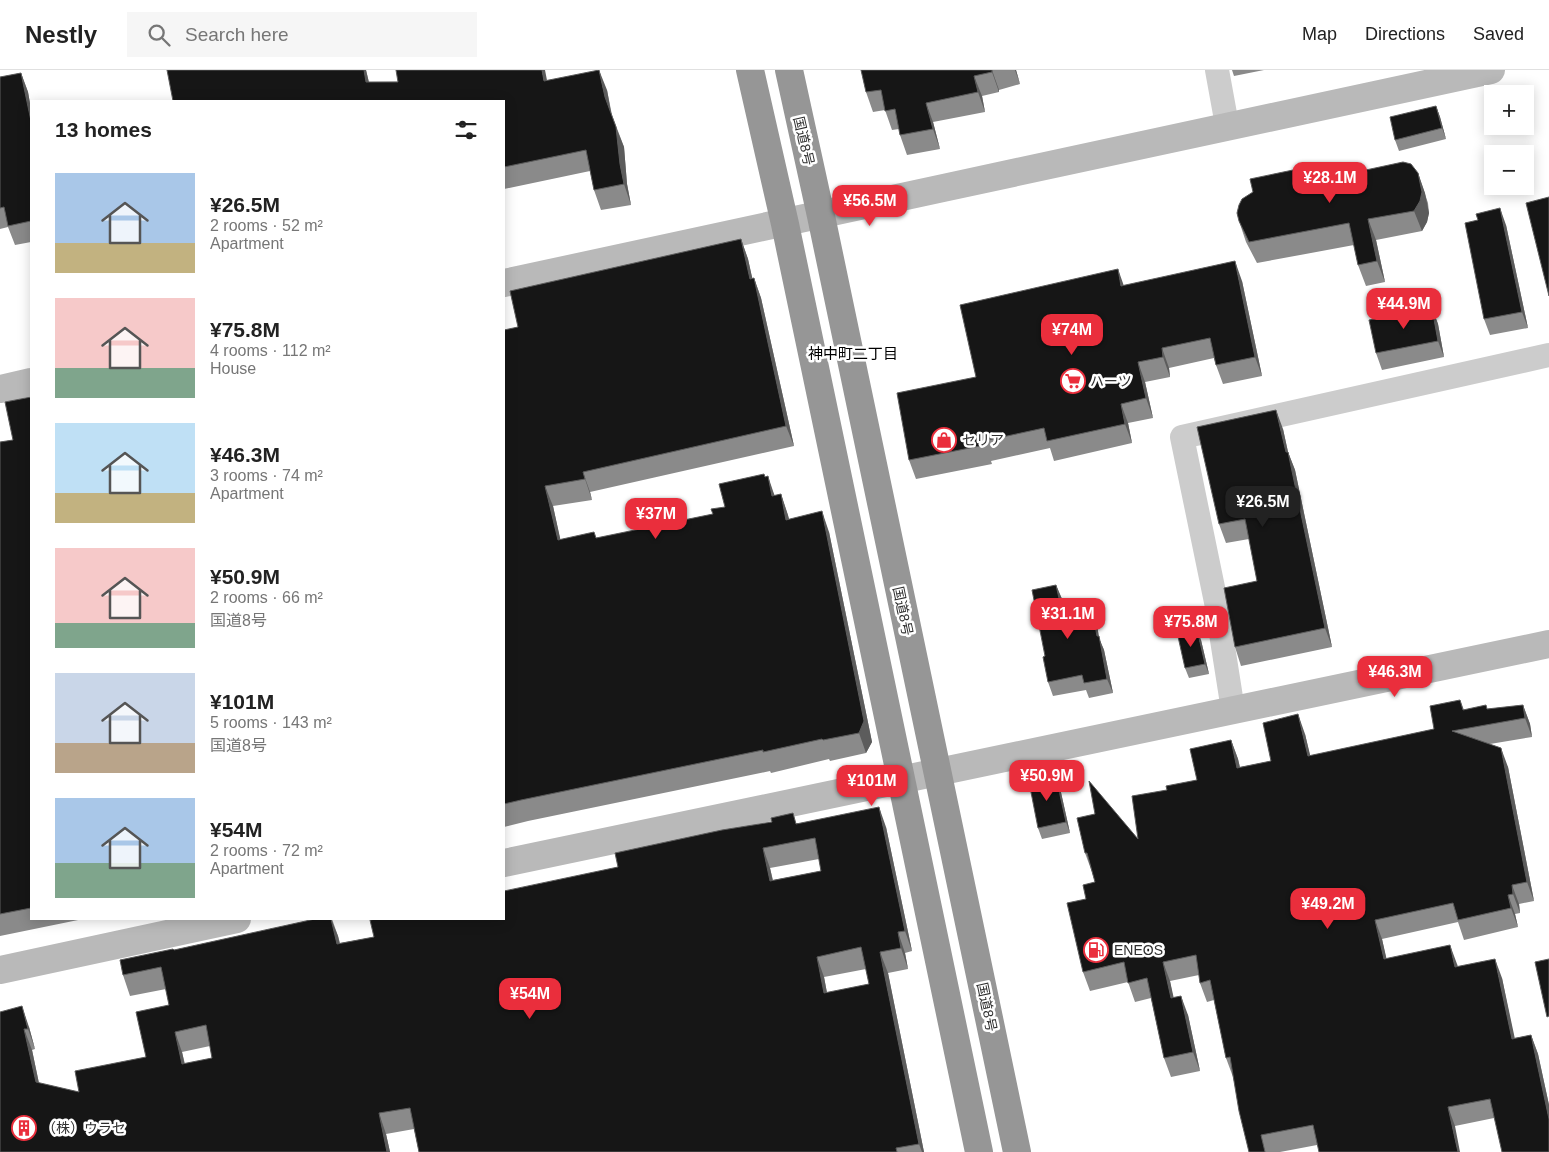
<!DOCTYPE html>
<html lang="en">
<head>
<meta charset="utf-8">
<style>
	body { margin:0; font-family:Helvetica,"Noto Sans JP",sans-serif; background:#f6f6f6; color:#222; height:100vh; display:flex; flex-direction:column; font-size:19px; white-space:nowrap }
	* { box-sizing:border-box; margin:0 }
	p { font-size:16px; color:#767676 }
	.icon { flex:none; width:28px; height:28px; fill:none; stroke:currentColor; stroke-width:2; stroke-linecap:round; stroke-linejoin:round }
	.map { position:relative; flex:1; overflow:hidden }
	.drawer { position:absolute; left:30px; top:30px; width:475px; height:820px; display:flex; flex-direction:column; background:#fff; border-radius:0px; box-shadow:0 2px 12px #0003 }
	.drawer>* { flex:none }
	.fabs { position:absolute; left:1484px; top:15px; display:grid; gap:10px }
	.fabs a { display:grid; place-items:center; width:50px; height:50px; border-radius:0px; background:#fff; box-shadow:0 2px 12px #0003; font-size:25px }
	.price { position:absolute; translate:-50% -42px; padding:0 11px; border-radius:10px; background:#ea2e3c; color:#fff; font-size:16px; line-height:32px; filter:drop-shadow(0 1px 2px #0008) }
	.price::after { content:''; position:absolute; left:50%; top:30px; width:15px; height:11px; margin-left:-8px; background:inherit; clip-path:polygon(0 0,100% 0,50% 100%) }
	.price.selected { background:#222; color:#fff }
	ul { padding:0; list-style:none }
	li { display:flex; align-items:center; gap:15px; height:125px; padding:0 25px }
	li span { display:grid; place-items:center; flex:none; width:140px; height:100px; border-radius:0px; color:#555 }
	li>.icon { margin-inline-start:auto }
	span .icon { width:60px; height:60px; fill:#fffc; stroke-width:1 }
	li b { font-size:21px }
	h2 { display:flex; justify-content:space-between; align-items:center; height:60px; padding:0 25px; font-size:21px }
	header { display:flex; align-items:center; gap:30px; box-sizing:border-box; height:70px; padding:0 25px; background:#fff; border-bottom:1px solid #e0e0e0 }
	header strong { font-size:24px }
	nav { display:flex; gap:28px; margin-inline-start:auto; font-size:18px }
	.search { width:350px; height:45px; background:#f6f6f6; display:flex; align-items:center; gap:12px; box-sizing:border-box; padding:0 18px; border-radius:0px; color:#767676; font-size:19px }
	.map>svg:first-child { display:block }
</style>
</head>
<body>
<header>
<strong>Nestly</strong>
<div class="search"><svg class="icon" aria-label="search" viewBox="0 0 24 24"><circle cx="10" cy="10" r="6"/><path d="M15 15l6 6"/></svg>Search here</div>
<nav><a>Map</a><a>Directions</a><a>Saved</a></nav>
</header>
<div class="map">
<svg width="1549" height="1082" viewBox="0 0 1549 1082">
	<rect width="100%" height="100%" fill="#fff"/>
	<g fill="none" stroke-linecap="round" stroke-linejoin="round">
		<path stroke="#ccc" stroke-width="24" d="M1217,0L1227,55
			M1233,640L1216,532L1182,367L1549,285"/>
		<path stroke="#b9b9b9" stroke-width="28" d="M504,213C833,143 1162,69 1491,0
			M0,319L31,312
			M504,793L1549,574
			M0,900L237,849"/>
		<path stroke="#969696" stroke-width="28" d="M750,0L785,154L979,1082
			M789,0L821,146L1017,1082"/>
	</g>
	<path fill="#8a8a8a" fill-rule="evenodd" d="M167,0H366L369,12L547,10L607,20L612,45L624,77L627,114L631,135L601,140L594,120L590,101L504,119V31Z
		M861,0H1016L1020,14L999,20V22L982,26L985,42L933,52L940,79L907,85L900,65L899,59L892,60L885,40L873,42L866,22Z
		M1232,0H1264L1234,6Z
		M21,3L28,22L31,39V172L15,175L8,157L0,159V7Z
		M1436,36L1440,47L1446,69L1399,81L1395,70Z
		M1293,100L1298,114L1418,103L1428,133L1429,143L1427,152L1422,161L1376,170L1385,212L1366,216L1358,195L1354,175L1257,193L1246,172L1239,151Z
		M1478,150L1506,155L1528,258L1490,265L1484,249Z
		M741,169L748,189L752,208H754L761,228L794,376L590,422L592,430L553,436L560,469L597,468L713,444L725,437L765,407L775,426L781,424L789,449L829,462L872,672L866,683L830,691L829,689L771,703L770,701L528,751L504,757V260L518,257Z
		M1242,211L1262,306L1223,314L1216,295L1214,288L1169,298L1170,307L1145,312L1153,348L1128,353L1132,373L1054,391L1050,378L991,391L992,394L916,409L909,390L976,307L1123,215Z
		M1432,238L1438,254L1444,287L1382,300L1376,283Z
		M31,327V849H83L0,866V372L13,370Z
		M1283,359L1288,382L1295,400L1332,577L1241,596L1235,577L1257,511L1249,469L1226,473L1219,454Z
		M1056,515L1062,529L1065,546L1097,554L1099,568L1104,580L1113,623L1089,628L1086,620L1053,626L1048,612L1045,586Z
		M1201,570L1209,604L1189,608L1185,598Z
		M1460,630L1464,640L1487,639L1523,635L1530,654L1532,667L1490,674L1508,697L1534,831L1519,834L1520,843L1515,844L1518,857L1464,870L1458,852L1382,869L1386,888L1457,894L1458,897L1502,908L1514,968L1531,965L1538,984L1549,1035V1082L1494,1048L1455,1056L1317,1075L1280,1082H1249L1233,1007L1226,988L1214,930L1207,932L1200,913L1199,905L1170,911L1173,928L1188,945L1200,1001L1171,1007L1164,988L1151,928L1135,932L1128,912L1090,921L1083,902L1086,829L1095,812L1092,802L1085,783L1138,769L1167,720L1197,710L1231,670L1238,689L1240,697L1271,691L1305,664L1310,686L1434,659Z
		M1056,707L1060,718L1070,763L1042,769L1038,758Z
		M797,753L886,757L912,881L905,883L908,899L888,903L924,1082H419L414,1059L386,1064L390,1082H0V942L29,957L35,979L32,980L39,1013L79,1022L146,987L169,935L166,919L130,926L123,905L174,880L315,849H332L338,866L340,873L374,867L618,797ZM819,789L821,801L773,810L770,798ZM866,899L869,914L827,923L824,907ZM210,976L212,988L185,994L182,982Z"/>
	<path fill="#5c5c5c" d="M364,0H366L373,31L366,12Z
		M542,0H545L551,31L544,11Z
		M599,0L607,20L612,48L605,27Z
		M992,0L999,20V22L992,2Z
		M1015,0H1016L1020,14Z
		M21,3L28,22L31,39V51Z
		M974,6L982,26L985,42L978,22Z
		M926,33L933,52L940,79L933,59Z
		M1436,36L1440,47L1446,69L1442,58Z
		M616,57L624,77L627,114L631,135L624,114L620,94Z
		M1418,103L1425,123L1429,143L1427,152L1422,161L1414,141Z
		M1500,138L1506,155L1528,258L1522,242Z
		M1368,149L1376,170L1385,212L1377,191Z
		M741,169L748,189L757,229L750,209Z
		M1235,191L1242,211L1262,306L1255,287Z
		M1118,199L1125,219L1121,216Z
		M754,208L761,228L794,376L786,356Z
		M1432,238L1438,254L1444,287L1438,271Z
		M1162,278L1169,298L1170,307L1163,287Z
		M1138,292L1145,312L1153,348L1146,328Z
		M1121,334L1128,353L1132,373L1125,354Z
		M1276,340L1283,359L1288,382L1295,400L1332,577L1325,558Z
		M583,402L590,422L592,430L585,409Z
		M768,406L775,427L772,426Z
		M545,416L553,436L565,490L558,470Z
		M781,424L788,445L794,470L786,450Z
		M822,441L829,462L872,672L866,683L859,663Z
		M1056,515L1062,529L1068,561L1063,546Z
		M1092,540L1097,554L1099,568L1104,580L1113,623L1107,609L1097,566Z
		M1197,559L1201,570L1209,604L1205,594Z
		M1523,635L1530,654L1532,667L1525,648Z
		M1298,644L1305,664L1315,705L1308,686Z
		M1231,670L1238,689L1244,717L1237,698Z
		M1501,678L1508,697L1534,831L1527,812Z
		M1056,707L1060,718L1070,763L1066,752Z
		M879,737L886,757L912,881L905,861Z
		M763,778L770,798L777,831L770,811Z
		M1512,815L1519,834L1520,843L1513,824Z
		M1508,825L1515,844L1518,857L1511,838Z
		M331,849L338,866L344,894L337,874Z
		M1375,850L1382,869L1391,908L1384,889Z
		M898,862L905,883L908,899L901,878Z
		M1450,875L1457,894L1462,916L1455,897Z
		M880,882L888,903L924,1082H922L919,1074Z
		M817,887L824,907L831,944L824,923Z
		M1495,889L1502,908L1519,988L1512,969Z
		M1163,892L1170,911L1178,947L1171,928Z
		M1181,926L1188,945L1200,1001L1193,982Z
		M22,936L29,957L35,979L28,959Z
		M24,959L32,980L43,1033L36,1012Z
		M175,962L182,982L189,1015L182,994Z
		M1531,965L1538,984L1549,1035V1049Z
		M1448,1037L1455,1056L1460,1082H1458Z
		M379,1043L386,1064L390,1082H387Z"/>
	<path fill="#161616" stroke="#5c5c5c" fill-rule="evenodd" d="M167,0H364L366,12H398L396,0H542L544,11L599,0L605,27L616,57L620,94L624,114L594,120L586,80L504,97V31H173Z
		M861,0H992V2L974,6L978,22L926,33L933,59L900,65L895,39L885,41L881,20L866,22Z
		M21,3L31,51V151L8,156L4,137L0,138V7Z
		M1436,36L1442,58L1395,70L1390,47Z
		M1403,92L1411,94L1418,103L1422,122L1420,131L1414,141L1368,149L1377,191L1358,195L1349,153L1249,172L1239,151L1237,143L1239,135L1242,129L1253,122L1250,109L1293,100L1296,115Z
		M1549,127V226L1526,133Z
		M1500,138L1522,242L1484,249L1465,153L1478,150L1476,144Z
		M741,169L750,209L754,208L786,356L583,402L585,409L545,416L558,470L594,462L596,468L713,444L711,439L725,437L719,414L764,404L765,407L768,406L772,426L781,424L786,450L822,441L864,651L859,663L823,670L822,669L763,682V680L521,730L504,734V260L518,257L510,221Z
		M1235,191L1255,287L1216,295L1210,268L1162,278L1163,287L1138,292L1146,328L1121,334L1125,354L1047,371L1044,358L984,371L985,375L909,390L897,323L976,307L960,235L1118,199L1121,216Z
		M1432,238L1438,271L1376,283L1369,250Z
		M31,327V838L0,844V372L13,370L5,332Z
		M1276,340L1286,382H1288L1325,558L1235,577L1224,518L1257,511L1245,449L1219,454L1197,357Z
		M1056,515L1063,546L1092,540L1097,566H1099L1107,609L1084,613L1082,605L1048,612L1043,587L1045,586L1032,520Z
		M1197,559L1205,594L1185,598L1177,562Z
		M1460,630L1463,640L1486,635L1487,639L1523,635L1525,648L1452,661L1501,678L1527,812L1512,815L1513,824L1508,825L1511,838L1458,850L1453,833L1375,850L1384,889L1450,875L1455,897L1495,889L1512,969L1531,965L1549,1049V1082H1502L1490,1029L1448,1037L1458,1082H1319L1313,1055L1261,1065L1265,1082H1249L1239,1041L1230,987L1226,988L1210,910L1200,913L1196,885L1163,892L1171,928L1181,926L1193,982L1164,988L1147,908L1128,913L1124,892L1083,902L1067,833L1086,829L1083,815L1095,812L1087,783H1085L1077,748L1095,744L1089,711L1138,769L1132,726L1167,720L1166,716L1197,710L1190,679L1231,670L1237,698L1271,691L1263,653L1298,644L1308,686L1434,659L1430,636Z
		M1056,707L1066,752L1038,758L1029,712Z
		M879,737L905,861L898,862L901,878L880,882L919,1074L896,1078L897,1082H419L410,1038L379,1043L387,1082H0V942L22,936L28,959H24L36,1012L79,1022L75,1001L146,987L136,942L169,935L161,897L123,905L120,890L173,879L174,880L315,849H331L337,874L374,867L370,850L376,849H504V821L618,797L615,783L722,760L772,752L771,748L793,743L796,754ZM815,768L821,801L770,811L763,778ZM861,877L869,914L824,923L817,887ZM206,955L212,988L182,994L175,962Z
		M1549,889V946L1547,947L1535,892Z"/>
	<defs>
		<symbol id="supermarket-ring" viewBox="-11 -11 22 22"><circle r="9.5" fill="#fff" stroke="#ea2e3c" stroke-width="1.5"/><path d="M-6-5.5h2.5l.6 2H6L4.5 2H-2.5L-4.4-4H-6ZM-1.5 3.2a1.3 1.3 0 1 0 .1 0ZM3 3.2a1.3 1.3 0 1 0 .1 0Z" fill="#ea2e3c"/></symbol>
		<symbol id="shop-ring" viewBox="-11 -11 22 22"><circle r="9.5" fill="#fff" stroke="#ea2e3c" stroke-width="1.5"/><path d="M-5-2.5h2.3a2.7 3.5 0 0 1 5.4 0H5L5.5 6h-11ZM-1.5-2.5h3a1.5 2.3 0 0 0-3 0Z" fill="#ea2e3c"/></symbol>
		<symbol id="fuel-ring" viewBox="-11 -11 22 22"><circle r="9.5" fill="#fff" stroke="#ea2e3c" stroke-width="1.5"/><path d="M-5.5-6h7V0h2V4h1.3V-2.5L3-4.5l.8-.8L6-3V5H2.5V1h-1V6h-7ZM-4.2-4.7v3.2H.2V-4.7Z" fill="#ea2e3c"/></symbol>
		<symbol id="building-ring" viewBox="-11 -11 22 22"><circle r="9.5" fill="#fff" stroke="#ea2e3c" stroke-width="1.5"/><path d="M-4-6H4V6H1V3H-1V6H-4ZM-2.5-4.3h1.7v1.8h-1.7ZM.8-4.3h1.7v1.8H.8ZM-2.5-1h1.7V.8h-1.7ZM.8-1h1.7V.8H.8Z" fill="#ea2e3c"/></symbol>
	</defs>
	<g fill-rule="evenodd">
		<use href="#supermarket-ring" x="1059" y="297" width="28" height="28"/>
		<use href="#shop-ring" x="930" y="356" width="28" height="28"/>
		<use href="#fuel-ring" x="1082" y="866" width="28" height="28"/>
		<use href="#building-ring" x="10" y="1044" width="28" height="28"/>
	</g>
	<g text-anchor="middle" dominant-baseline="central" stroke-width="5" stroke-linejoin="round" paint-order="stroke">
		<g font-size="14" fill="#2f2f2f" stroke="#fff">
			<text transform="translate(804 71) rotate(77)">国道8号</text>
			<text transform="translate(903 541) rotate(78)">国道8号</text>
			<text transform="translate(987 937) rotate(78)">国道8号</text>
		</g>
		<g font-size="14" fill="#2f2f2f" stroke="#fff" text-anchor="start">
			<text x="1090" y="311">ハーツ</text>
			<text x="962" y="370">セリア</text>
			<text x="1114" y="880">ENEOS</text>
			<text x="42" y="1058">（株）ウラセ</text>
		</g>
		<g font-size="15" fill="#000" stroke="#fff">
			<text x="853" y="283">神中町二丁目</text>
		</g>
	</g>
</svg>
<div class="fabs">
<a>+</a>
<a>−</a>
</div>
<b class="price" style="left:1330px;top:134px">¥28.1M</b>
<b class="price" style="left:870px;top:157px">¥56.5M</b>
<b class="price" style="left:1404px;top:260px">¥44.9M</b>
<b class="price" style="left:1072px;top:286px">¥74M</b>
<b class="price selected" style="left:1263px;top:458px">¥26.5M</b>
<b class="price" style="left:656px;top:470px">¥37M</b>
<b class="price" style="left:1068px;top:570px">¥31.1M</b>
<b class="price" style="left:1191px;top:578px">¥75.8M</b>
<b class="price" style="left:1395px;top:628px">¥46.3M</b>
<b class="price" style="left:1047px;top:732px">¥50.9M</b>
<b class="price" style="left:872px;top:737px">¥101M</b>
<b class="price" style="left:1328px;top:860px">¥49.2M</b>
<b class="price" style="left:530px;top:950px">¥54M</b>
<section class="drawer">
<h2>13 homes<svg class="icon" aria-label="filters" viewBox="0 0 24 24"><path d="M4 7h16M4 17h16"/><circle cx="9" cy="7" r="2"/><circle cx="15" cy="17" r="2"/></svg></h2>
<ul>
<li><span style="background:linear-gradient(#a9c7e8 70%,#c2b280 0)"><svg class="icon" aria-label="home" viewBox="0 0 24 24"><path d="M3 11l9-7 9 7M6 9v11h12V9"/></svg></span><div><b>¥26.5M</b><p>2 rooms · 52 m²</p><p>Apartment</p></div></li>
<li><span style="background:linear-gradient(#f6c9c9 70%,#7fa58c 0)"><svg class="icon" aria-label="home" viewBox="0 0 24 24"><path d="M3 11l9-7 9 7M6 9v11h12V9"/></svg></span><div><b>¥75.8M</b><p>4 rooms · 112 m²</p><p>House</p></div></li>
<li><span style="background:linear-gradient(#bfe0f5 70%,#c2b280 0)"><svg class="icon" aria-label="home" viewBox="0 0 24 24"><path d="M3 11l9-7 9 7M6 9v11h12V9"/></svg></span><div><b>¥46.3M</b><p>3 rooms · 74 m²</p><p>Apartment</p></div></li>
<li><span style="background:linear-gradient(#f6c9c9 75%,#7fa58c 0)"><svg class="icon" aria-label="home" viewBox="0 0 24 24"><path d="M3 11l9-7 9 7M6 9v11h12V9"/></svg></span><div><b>¥50.9M</b><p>2 rooms · 66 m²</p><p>国道8号</p></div></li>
<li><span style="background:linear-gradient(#c9d6e8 70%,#b9a48a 0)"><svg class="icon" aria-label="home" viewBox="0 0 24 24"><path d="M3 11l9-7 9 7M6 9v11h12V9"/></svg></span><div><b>¥101M</b><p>5 rooms · 143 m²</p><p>国道8号</p></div></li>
<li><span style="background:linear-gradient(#a9c7e8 65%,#7fa58c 0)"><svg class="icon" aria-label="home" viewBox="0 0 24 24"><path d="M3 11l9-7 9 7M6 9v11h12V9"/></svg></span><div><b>¥54M</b><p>2 rooms · 72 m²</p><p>Apartment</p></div></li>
</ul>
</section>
</div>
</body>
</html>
